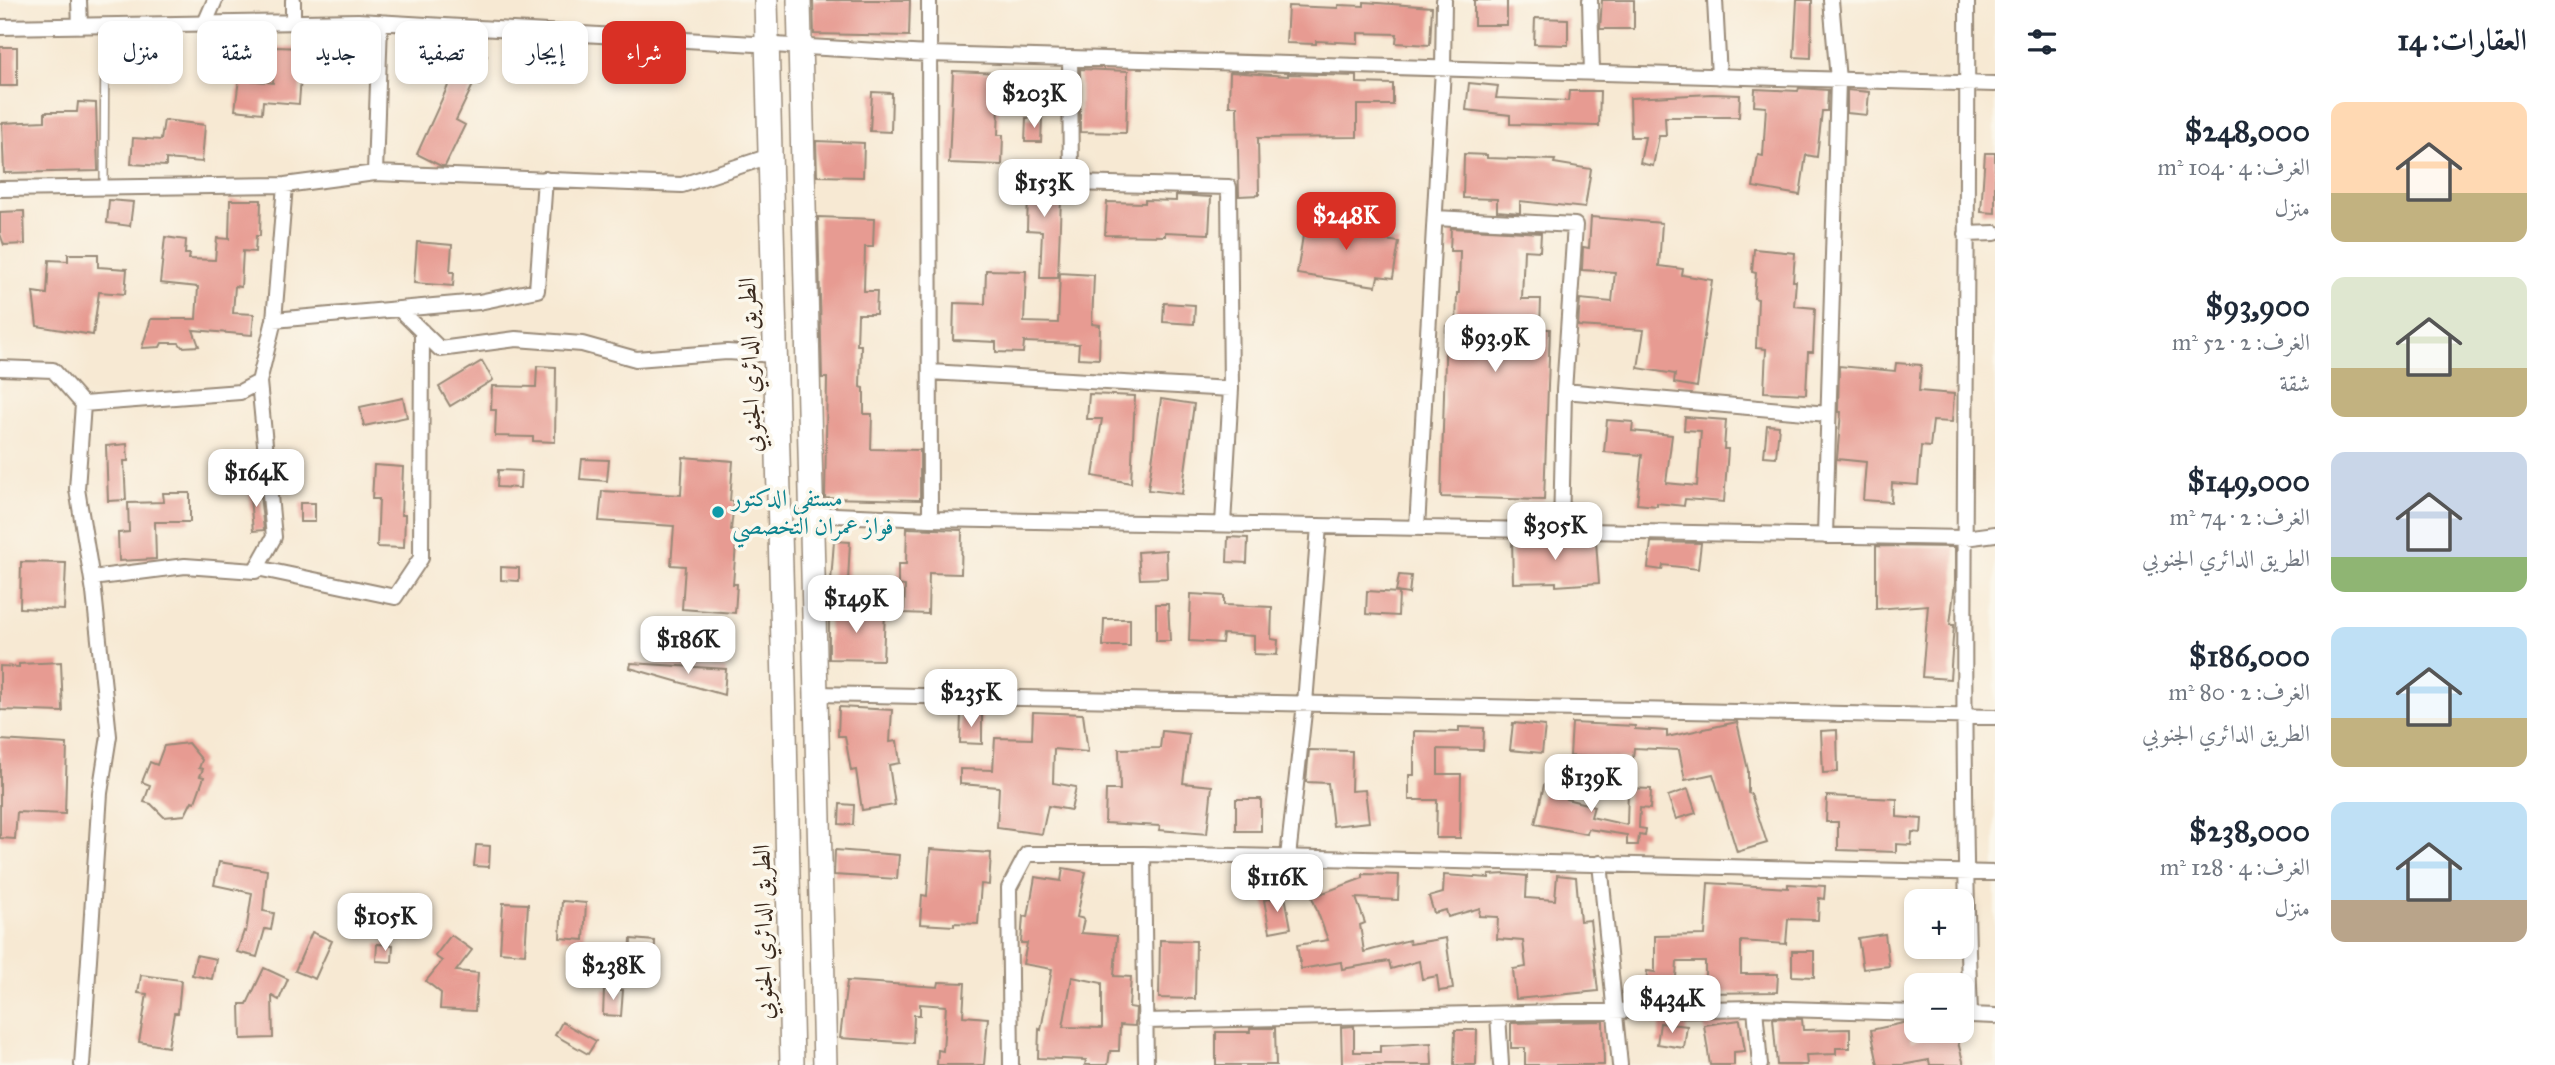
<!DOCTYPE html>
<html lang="ar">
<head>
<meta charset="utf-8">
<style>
	body { margin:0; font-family:"IM FELL Great Primer",Amiri,serif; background:#f6f6f7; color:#1f2937; direction:rtl; height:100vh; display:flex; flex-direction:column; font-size:26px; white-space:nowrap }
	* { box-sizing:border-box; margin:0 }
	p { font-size:23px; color:#747a83 }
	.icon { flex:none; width:38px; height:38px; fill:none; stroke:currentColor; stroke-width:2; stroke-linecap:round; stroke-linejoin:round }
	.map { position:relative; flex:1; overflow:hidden; direction:ltr }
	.side { display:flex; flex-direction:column; background:#fff; width:560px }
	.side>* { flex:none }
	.top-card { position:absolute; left:21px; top:21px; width:665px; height:63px; direction:rtl; display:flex; gap:14px }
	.fabs { position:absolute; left:1904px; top:889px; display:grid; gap:14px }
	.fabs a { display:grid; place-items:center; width:70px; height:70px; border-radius:14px; background:#fff; box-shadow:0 4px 10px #0003; font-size:35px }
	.price { position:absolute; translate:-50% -60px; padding:0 16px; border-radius:14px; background:#fff; color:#222; font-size:23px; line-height:46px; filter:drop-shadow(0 2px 4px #0008) }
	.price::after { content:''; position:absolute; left:50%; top:42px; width:21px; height:16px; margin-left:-10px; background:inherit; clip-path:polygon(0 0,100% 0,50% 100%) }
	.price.current { background:#d93025; color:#fff }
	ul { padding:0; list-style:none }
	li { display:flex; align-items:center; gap:21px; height:175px; padding:0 28px }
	li span { display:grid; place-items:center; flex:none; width:196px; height:140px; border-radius:14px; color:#555 }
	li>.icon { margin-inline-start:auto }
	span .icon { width:84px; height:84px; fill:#fffc; stroke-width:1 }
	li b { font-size:30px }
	h2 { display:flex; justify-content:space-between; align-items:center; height:84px; padding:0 28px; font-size:30px }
	.chip { padding:0 24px; border-radius:14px; background:#fff; box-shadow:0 4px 10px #0003; font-size:24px; line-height:63px }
	.chip.current { background:#d93025; color:#fff }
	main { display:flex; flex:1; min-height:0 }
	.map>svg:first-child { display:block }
</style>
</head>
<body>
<main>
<section class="side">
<h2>العقارات: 14<svg class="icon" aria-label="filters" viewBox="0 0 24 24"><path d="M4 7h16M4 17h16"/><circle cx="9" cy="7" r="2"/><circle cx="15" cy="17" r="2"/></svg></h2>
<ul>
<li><span style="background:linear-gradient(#ffd9b3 65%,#c2b280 0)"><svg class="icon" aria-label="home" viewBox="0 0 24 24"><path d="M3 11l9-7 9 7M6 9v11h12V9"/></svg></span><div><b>$248,000</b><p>الغرف: 4 · 104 m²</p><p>منزل</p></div></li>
<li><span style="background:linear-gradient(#dfe7d0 65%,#c2b280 0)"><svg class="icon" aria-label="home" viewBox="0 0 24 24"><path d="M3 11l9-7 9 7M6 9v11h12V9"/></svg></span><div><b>$93,900</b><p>الغرف: 2 · 52 m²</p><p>شقة</p></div></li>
<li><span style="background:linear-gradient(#c9d6e8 75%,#8fb573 0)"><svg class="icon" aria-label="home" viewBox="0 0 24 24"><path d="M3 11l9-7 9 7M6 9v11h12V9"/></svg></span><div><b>$149,000</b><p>الغرف: 2 · 74 m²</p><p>الطريق الدائري الجنوبي</p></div></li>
<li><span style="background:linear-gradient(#bfe0f5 65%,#c2b280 0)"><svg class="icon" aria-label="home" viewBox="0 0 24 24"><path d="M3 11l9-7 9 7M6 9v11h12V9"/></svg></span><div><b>$186,000</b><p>الغرف: 2 · 80 m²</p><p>الطريق الدائري الجنوبي</p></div></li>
<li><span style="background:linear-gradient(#bfe0f5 70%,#b9a48a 0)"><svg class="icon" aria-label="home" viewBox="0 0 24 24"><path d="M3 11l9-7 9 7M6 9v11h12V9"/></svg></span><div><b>$238,000</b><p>الغرف: 4 · 128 m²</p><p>منزل</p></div></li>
</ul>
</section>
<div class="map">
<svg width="1995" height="1065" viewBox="0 0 1995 1065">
	<rect width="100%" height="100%" fill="#fbf7ec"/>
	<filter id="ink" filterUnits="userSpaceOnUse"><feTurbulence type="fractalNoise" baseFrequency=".0143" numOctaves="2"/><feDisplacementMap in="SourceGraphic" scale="14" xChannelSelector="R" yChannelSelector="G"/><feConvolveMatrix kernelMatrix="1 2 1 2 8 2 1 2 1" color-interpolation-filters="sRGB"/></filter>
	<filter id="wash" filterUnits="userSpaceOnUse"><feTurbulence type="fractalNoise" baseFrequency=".00686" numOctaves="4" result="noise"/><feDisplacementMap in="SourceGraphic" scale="28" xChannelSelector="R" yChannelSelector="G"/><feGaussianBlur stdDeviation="1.57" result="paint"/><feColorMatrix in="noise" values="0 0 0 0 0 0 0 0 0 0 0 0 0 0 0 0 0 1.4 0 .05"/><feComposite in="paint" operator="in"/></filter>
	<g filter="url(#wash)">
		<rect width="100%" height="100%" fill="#f7e9d3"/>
		<g id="blocks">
			<path fill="#e79b92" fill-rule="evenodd" d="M813,0H910L909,36L814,34Z
				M1474,0H1507V25H1474Z
				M1602,0H1634V29H1600Z
				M1797,0H1812L1811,58L1794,57Z
				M1364,2L1432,7L1430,45L1396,43L1397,34L1358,33V43L1316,41V44L1286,43L1288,6L1338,8V5L1364,6Z
				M1535,18L1568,19V45L1534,44Z
				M466,46L487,56L456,120L465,125L445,166H441L417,154Z
				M0,47H17V86H0Z
				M275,47L303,48L299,104L263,101L262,113L235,110L239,79L273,83Z
				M1080,69L1128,71L1126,133L1080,132Z
				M953,71L1000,73L998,135H1003L1002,165L949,163Z
				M1230,72L1288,76V74L1357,76V83L1393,84V105H1357V137L1258,138L1259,195L1239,196L1237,106H1229Z
				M1469,83L1498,86L1496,98L1568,101L1569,91H1600L1599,126L1510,124V115L1466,110Z
				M1799,88L1828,90L1827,111H1822L1817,157L1806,155L1800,195L1753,187L1758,155L1763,156L1766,107L1754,106L1755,89L1798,91Z
				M1847,90L1869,92L1867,115L1847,113Z
				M872,92L892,93L891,132L870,131Z
				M1712,94L1740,95L1739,117H1665L1666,136H1659L1653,166L1640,163L1645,137H1631L1630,98Z
				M78,102L96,103L98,171L4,173L2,123L45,121V112H77Z
				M1026,118H1042L1041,142H1025Z
				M164,120L205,125L202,162L166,159V166L131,164L133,138L161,140Z
				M816,141L864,143L863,177L817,176Z
				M1985,153H1995V213L1981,212Z
				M1464,154L1487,155V158L1555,160L1554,163L1591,169L1585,208L1520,201V213L1497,211V199L1463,198Z
				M1020,172L1050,173V198H1061L1058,278H1040L1042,231L1027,230L1028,194L1020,193Z
				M1176,195L1211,197L1209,234L1165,232V236L1105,235L1107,202L1145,203V200L1176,201Z
				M109,200L133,202L130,226L107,223Z
				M230,200H261L260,236H256L255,252L243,251L241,287L235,286L233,313L254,314L252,335L193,330L199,346L182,347L179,343H162L160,347L142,348L151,319H196L198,287L160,283L165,237L186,240L185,254H190L189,259L215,260L217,238L229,239Z
				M24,211L25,244L4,245L0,234V212Z
				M1306,216L1387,228L1385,240L1399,242L1393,278L1378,276L1376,286L1297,274Z
				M818,217L874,219L873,247H865L864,291H877L876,314H858L857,345H861L860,387L864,388V414H872L871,449L920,450V500L825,498L827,378H822Z
				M1591,217L1662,223L1659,266L1683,269L1682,275L1712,280L1697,387L1674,383L1675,374L1638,368L1644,330L1578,326L1580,299L1612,302L1615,272L1582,270L1583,247L1589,248Z
				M1451,228L1541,233L1540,251L1524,250L1522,299H1541L1540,329H1550L1544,500L1441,497L1446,326H1456L1457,293H1459L1460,251H1450Z
				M417,242L452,245L450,272H454L453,286L414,283Z
				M1754,249L1795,253L1793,281H1796L1794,306L1815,308L1813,352H1808L1806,394L1764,392L1766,349L1756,348L1758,299L1754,298L1756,273L1752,272Z
				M68,254H98V267L127,269L125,294L99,292L93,335L37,326L33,292L47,294L49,260L68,261Z
				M986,270L1026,271L1024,322L1058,323L1060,273L1094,275L1092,324L1100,325L1099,359L1078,358L1079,344L1024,342L1023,353L996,352V342L953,340L954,303L985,304Z
				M1164,303L1195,305L1194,324L1163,322Z
				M482,361L493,380L450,406L439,387Z
				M1896,363L1921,365L1919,391L1954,394L1952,422L1933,421L1930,447L1921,446L1918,485L1892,483L1891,502L1863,500L1866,462L1837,459L1841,412H1838L1839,366L1895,371Z
				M537,366L556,367L555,442L533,441V437L495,436L496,410H491L492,386L536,387Z
				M1089,394L1135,396L1131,483L1093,476L1102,419H1087Z
				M403,398L407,417L364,426L360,407Z
				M1161,399L1194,404L1182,494L1148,490Z
				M1685,417L1726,420L1724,449H1728L1724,502L1685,499L1684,506L1657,503V506L1637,504L1642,455L1604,452L1607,420L1633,422L1632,431L1672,435L1666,483L1697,486L1701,431L1684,430Z
				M1767,425L1779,426L1776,457L1764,456Z
				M127,444L128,461H124L126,500L108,501L106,446Z
				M683,457L733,461L730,501H734L731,530L737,531L733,584H737L735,613L682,609L685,566L671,565L674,526L599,521L602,491L681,495Z
				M582,459L609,460L607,481L580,479Z
				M374,465L403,467L401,515H405L404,548L377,547L379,499H372Z
				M498,470L521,471L520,488L497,487Z
				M249,486H259L264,530L253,531Z
				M163,493H190V522H155L156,559L119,561L118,533L129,532L128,503L164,502Z
				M300,503H315V522H300Z
				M907,528L962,530L961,574L929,573L928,614L904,613L905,586L898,585V564H906Z
				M1228,537L1248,538L1247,563L1227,562Z
				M1512,539L1540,540V543L1596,541L1599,583L1556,586V582L1513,583Z
				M834,541L850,542L848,582L831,581Z
				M1651,542L1701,543L1698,569L1663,565L1662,570L1648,568Z
				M1876,546L1955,547V583L1950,625H1954L1950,679L1922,677L1928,605L1876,609Z
				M1166,550L1167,578L1140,579L1138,552Z
				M21,562L66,563L64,610L20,608Z
				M501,567L519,568V581L501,580Z
				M1399,575L1411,576L1409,594L1396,592Z
				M1367,591L1399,593L1398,616L1366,614Z
				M1191,594L1224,596V605L1272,607L1271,639L1278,640L1277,655L1254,654V636L1223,634L1222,643L1189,641Z
				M1156,604H1168L1170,641H1156Z
				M829,609L885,611L883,660L829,659Z
				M1104,619H1130V646H1103Z
				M61,662L63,712L0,710V666L19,667V664Z
				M631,663L726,669L724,695L630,668Z
				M839,707L892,710L890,742L897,741L900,763L889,765L895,805L862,810L856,770L851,771L845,736H838Z
				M1033,712L1083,714L1088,752L1054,749L1053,783L1076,787L1071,810L1048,806L1042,834L997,828L999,787L960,784V769L993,770L995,738L1032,739Z
				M961,714L982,715V744L960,743Z
				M1737,722L1748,770V793L1751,794L1767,843L1737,852L1713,774L1685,780L1679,750L1634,748L1633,759L1570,756L1572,723L1635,726V729L1667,731V737Z
				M1513,723L1545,726L1542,753L1510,750Z
				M1459,727L1484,728L1483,750L1438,749V774H1461L1460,838H1436L1437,800H1409V775H1414V731L1459,732Z
				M1837,730L1838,772L1823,773L1821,731Z
				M1162,731L1189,734L1183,783L1212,786L1207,834L1159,830L1160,826L1105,823L1106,790H1120L1119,749L1160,748Z
				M0,740L67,744L65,814L17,812L15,839L0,838Z
				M188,743L202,760L199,768L203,769L200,776L204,777L195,802L192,801L185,815L164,817L151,804L144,802L150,785L142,782L150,762L157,765L164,746Z
				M1309,750L1352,751L1351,791L1365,790L1369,822L1333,826L1328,783L1306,782Z
				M1544,785L1568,790L1566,799L1594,806L1591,817L1627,825L1628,788L1651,789L1650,809L1640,808L1639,828L1646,829L1645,836L1639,835L1638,845H1627V835L1588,829L1587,834L1535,824Z
				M1688,789L1696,813L1676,819L1668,796Z
				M1827,796L1897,799V817L1922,819L1921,833L1912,832L1911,845L1896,844V852L1838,850V822H1826Z
				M1236,799H1261V831H1236Z
				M840,804L854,805L853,825L839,824Z
				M476,845L490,846L489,867L474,866Z
				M930,849L991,853L989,885L981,884L978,924L954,923V926L920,924L922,895L927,896Z
				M835,850L899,855L897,879L834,875Z
				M219,862L267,870L263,911L274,913L271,930L265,929L257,957L237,952L244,931L246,932L252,893L214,885Z
				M1063,868L1086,872L1077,917L1084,919L1081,933L1117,936L1114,976L1131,977L1129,1007L1136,1008L1135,1026L1120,1025L1119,1051H1110L1108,1065H1085L1086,1060L1038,1058L1039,1029L1041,1030L1052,969L1023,964L1027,943H1021L1023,916L1028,917L1035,877L1061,881ZM1072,977L1102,983V1028L1063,1027Z
				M1363,874L1399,875L1398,900L1356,898L1365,923L1360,925L1364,952L1409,940L1410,944L1446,938L1453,989L1439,991L1437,976L1422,979L1419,961L1391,969L1389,961L1342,969L1341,962L1301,969L1297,945L1328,940L1312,897L1363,878Z
				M1506,874L1527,876L1526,898L1555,900L1557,875L1576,877L1580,921L1590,920L1598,991L1516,999L1513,969L1526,967L1523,941L1497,939L1498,917L1479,916L1480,908L1448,917L1446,910L1434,913L1429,897L1443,893L1444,875L1489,878V875Z
				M1708,883L1788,888V884L1825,886L1824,899L1819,898L1818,920L1788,919L1786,944L1741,941V974H1778L1777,992L1705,993V962H1677L1675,992L1646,991L1647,971L1655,972V936L1705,935Z
				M1285,896L1291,928L1270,932L1264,900Z
				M562,901L586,903L584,940L560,938Z
				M503,903L528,904L525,954L500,952Z
				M361,907L391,909L389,934L359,932Z
				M312,932L332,941L315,979L295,971Z
				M1885,934L1889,966L1863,969L1858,938Z
				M451,935L472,950L456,971L478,973L475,1011L440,1009L441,993L426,981L442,961L435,956Z
				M631,939L655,941L654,964L630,962Z
				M1160,940L1196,941L1195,999L1159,998Z
				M377,944L393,945L392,962L376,961Z
				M1792,951H1814V977L1792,976Z
				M196,955L216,959L212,979L192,975Z
				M264,968L288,979L279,1000L272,996L273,1038L241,1039L240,1004H247Z
				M141,975L181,980L178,1013H174L168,1047L139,1042L147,994L138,993Z
				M847,981L938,987L939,982L965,983L963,1016L988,1018L984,1065H937L938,1050L943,1051L946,1006L920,1004V1015H914L913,1043L840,1038Z
				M604,989L623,990L621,1016L603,1015Z
				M1773,1018L1802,1019L1803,1030L1850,1029V1048H1836V1054L1806,1055L1807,1065H1777Z
				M1740,1020L1745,1051L1734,1052V1065H1710L1704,1025Z
				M1603,1021L1604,1065H1525V1048H1511V1023Z
				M562,1022L596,1041L588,1054L555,1035Z
				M1908,1022L1912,1041L1955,1031L1964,1065H1930L1929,1060L1902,1065H1878L1871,1030Z
				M1660,1023L1687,1026L1684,1048L1657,1044Z
				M1354,1026V1052H1380V1046L1431,1043L1432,1065H1342L1341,1027Z
				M1250,1028H1275L1276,1065H1216V1032H1250Z
				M1455,1030H1477L1476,1065H1454Z"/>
		</g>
	</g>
	<g filter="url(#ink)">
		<use href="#blocks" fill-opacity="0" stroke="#998a78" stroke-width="2"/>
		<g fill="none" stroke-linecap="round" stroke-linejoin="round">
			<defs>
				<path id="service" d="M104,186L105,26"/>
				<path id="minor" d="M79,0L80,26
					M293,0V22
					M929,0L930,519
					M1590,0L1592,73
					M1715,0L1719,77
					M205,23L215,0
					M0,27L358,21L929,54L1995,84
					M1070,58L1071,183L1229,187L1231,389
					M375,173L380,22
					M0,189L285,185L375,173L682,185L770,156
					M1435,218L1575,225L1564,391L1828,414
					M1966,234L1995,233
					M399,309L440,349L516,339L582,344L636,359L727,352L775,355
					M274,320L479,302L537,290L545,179
					M0,368L53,370L83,404L77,489L94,592L109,736L100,793L82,1065
					M930,372L1231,389L1223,524
					M83,404L240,392L259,382L274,320L285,185
					M811,514L930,519L1965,538L1995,534
					M1417,528L1443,69L1444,0
					M1561,531L1564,391
					M1825,536L1838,80L1831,0
					M257,568L395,597L421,558L422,331
					M92,578L185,566L255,571L274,537L259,382
					M816,694L1995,717
					M1143,854L1146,1065
					M1288,857L1305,703L1319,526
					M1600,863L1620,1065
					M1755,1008L1916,1013
					M1498,1014L1501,1065
					M1962,1014L1970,1015C1958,677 1969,338 1967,0
					M1970,1015L1995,1016
					M1145,1021L1755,1008L1760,1065
					M1011,1065L1009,888L1027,854H1143L1995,873"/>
				<path id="primary" d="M766,0L784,683L792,1065
					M799,0L825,1065"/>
			</defs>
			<use href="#service" stroke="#998a78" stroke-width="10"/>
			<use href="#minor" stroke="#998a78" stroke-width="18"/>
			<use href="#primary" stroke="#998a78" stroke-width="26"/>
			<use href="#service" stroke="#fff" stroke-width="7"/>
			<use href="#minor" stroke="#fff" stroke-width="14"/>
			<use href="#primary" stroke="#fff" stroke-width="23"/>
		</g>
	</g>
	<circle fill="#0f9aa8" stroke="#fbf7ec" stroke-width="2.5" cx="718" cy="512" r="7"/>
	<g text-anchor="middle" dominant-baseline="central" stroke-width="7" stroke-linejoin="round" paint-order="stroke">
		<g font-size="24" fill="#3b2a1e" stroke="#fbf7ec">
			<text transform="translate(750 365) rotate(-92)">الطريق الدائري الجنوبي</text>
			<text transform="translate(763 932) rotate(-91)">الطريق الدائري الجنوبي</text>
		</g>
		<g font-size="24" fill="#0d838f" stroke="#fbf7ec" text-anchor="start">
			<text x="732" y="498">مستفى الدكتور<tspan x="732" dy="28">فواز عمران التخصصي</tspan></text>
		</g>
	</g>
</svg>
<div class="fabs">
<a>+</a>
<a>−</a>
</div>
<b class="price" style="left:1034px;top:130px">$203K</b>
<b class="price" style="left:1044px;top:219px">$153K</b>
<b class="price current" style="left:1346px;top:252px">$248K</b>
<b class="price" style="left:1495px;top:374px">$93.9K</b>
<b class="price" style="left:256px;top:509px">$164K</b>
<b class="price" style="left:1555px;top:562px">$305K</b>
<b class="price" style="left:856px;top:635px">$149K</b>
<b class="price" style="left:688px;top:676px">$186K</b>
<b class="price" style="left:971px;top:729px">$235K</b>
<b class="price" style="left:1591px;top:814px">$139K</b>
<b class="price" style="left:1277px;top:914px">$116K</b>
<b class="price" style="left:385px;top:953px">$105K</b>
<b class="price" style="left:613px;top:1002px">$238K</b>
<b class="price" style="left:1672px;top:1035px">$434K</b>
<div class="top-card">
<a class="chip current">شراء</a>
<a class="chip">إيجار</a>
<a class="chip">تصفية</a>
<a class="chip">جديد</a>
<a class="chip">شقة</a>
<a class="chip">منزل</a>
</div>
</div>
</main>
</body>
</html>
